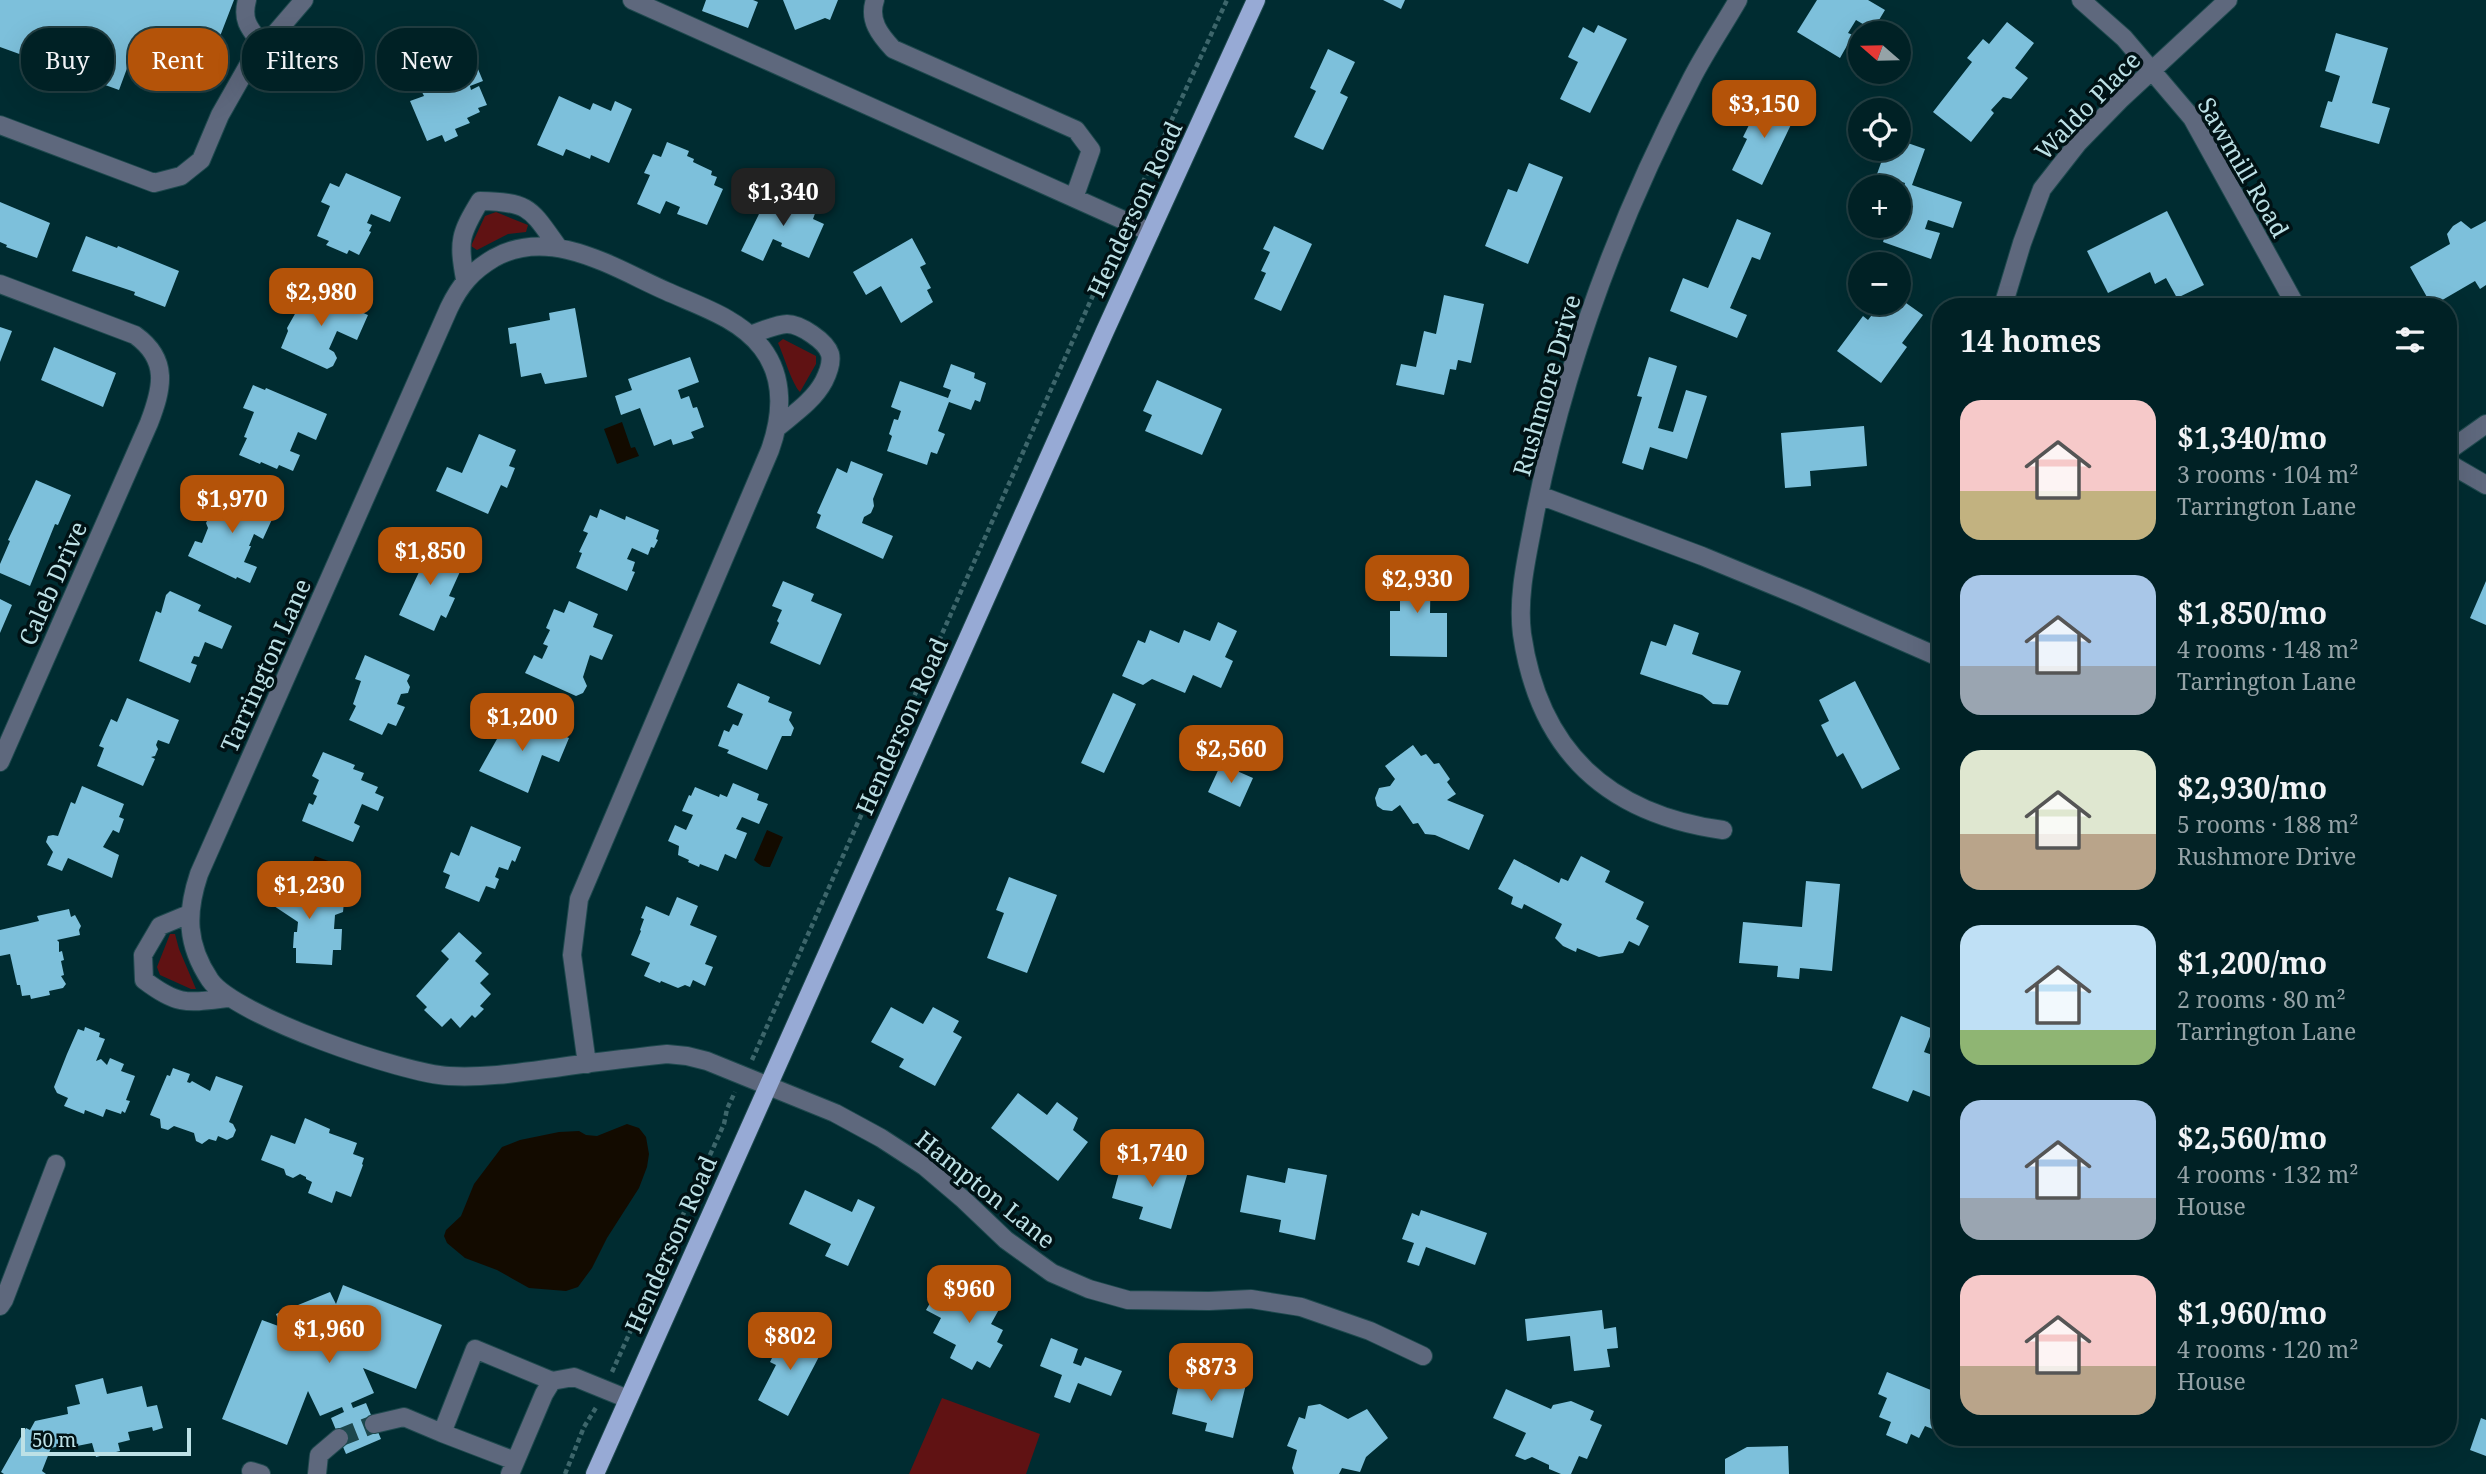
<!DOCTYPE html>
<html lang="en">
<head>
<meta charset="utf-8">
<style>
	body { margin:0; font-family:"Noto Serif",serif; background:#0e2e32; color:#f1f3f6; height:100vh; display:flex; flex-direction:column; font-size:26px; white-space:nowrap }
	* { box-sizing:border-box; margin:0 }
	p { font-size:23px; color:#95a3a7 }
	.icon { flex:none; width:38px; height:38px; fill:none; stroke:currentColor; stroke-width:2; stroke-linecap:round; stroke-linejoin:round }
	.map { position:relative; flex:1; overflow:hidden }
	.side { position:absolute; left:1932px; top:298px; width:525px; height:1148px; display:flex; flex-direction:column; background:#002125; border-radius:28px; box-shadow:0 7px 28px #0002,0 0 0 2px #223e42 }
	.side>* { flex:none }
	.hud { position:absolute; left:21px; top:28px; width:665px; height:63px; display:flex; gap:14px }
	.needle { width:46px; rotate:290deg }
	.buttons { position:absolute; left:1848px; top:21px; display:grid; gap:14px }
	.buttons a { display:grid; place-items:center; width:63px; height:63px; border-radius:50%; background:#002125; box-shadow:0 7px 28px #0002,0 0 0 2px #223e42; font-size:35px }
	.scale { position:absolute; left:21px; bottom:18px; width:170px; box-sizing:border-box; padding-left:7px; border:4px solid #bde1e6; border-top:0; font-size:19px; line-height:24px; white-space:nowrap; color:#bde1e6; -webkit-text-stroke:5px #001215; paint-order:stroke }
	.price { position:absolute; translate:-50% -60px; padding:0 16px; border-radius:14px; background:#b45309; color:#fff; font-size:23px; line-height:46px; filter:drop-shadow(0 2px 4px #0008) }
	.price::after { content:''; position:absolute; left:50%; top:42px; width:21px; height:16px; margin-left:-10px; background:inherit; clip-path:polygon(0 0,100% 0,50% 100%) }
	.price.on { background:#222; color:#fff }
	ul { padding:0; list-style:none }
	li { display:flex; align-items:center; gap:21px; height:175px; padding:0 28px }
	li span { display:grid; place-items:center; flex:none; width:196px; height:140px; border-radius:21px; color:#555 }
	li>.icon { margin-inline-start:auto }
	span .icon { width:84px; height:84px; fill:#fffc; stroke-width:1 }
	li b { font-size:30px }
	h2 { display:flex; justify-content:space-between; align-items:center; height:84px; padding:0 28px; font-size:30px }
	.chip { padding:0 24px; border-radius:28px; background:#002125; box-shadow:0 7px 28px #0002,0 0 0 2px #223e42; font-size:24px; line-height:63px }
	.chip.on { background:#b45309; color:#fff }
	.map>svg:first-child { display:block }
</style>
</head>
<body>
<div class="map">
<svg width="2486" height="1474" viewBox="0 0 2486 1474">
	<rect width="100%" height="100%" fill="#002c31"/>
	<path fill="#601213" d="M496,212L528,225L526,232L508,234L477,250L471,246L485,216Z
		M783,339L816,356V364L800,392C792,384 784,356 778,343Z
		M170,934H175L179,949L196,989H191L160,975L157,967Z
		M942,1398L1040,1434L1026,1474H909Z"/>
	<path fill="#130b00" d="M622,422L631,448L635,447L639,456L617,464L604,429Z
		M767,830L783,837L770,867C761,867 760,865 754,860Z
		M315,856L350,869L344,884L309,871Z
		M627,1124L639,1128L646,1137L649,1154L647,1167L639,1188L607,1238L592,1268L578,1287L566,1291L529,1288L497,1270L465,1258L447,1243L444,1236L446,1230L461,1216L474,1184L502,1147L520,1140L559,1132L579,1131L586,1135L597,1136Z"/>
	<path fill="#7dc0db" d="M0,0H234L207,70L136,44L119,90L0,47Z
		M706,0H753L758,2L748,28L702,11Z
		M783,0H838L830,20L825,18L795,30Z
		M1383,0H1405L1401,9Z
		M1817,0H1868L1885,10L1873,30L1856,20L1848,33L1853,35L1840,58L1797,32Z
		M2007,22L2034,43L2015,68L2028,78L2011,99L2003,97L1991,110L1994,113L1971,142L1933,112L1972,62L1967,58L1983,39L1989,44Z
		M1598,25L1627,39L1590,113L1560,99L1578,62L1568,57L1583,27L1594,33Z
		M2336,33L2388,48L2372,103L2390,108L2379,144L2320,127L2328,101L2332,102L2340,76L2325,71Z
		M469,34L477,55L473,57L483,81L470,86L471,90L479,86L487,105L478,108L480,112L467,118L470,123L455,129L458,136L445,142L442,135L427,141L410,101L424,96L422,92L443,83L444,86L451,83L444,66L449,63L442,45Z
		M1328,49L1355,62L1340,93L1348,97L1323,150L1294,137L1316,91L1310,88Z
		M559,96L590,110L593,103L611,111L615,101L632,109L609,163L591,155L590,159L566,149L563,156L537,145Z
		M1770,96L1798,110L1762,185L1732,170L1747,139L1743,137L1756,111L1761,114Z
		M1899,140L1925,149L1912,185L1962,202L1953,228L1928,220L1925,229L1940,233L1931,259L1883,242L1888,226H1899V220L1902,221L1907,206L1899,203L1905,183L1877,174L1886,149H1899Z
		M667,142L689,151L687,156L694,159L693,162L712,171L711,175L717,177L714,185L723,189L707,225L677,214L680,207L666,201L660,214L637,204L650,175L644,173L653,154L661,157Z
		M1529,163L1563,177L1528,264L1485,246L1508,189L1517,192Z
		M346,173L401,197L390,222L371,214L367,223L372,225L369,231L371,232L359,255L349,250L347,254L326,245L329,241L317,236L330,206L321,202L330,183L339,187Z
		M760,197L778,205L779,201L785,199L792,202V211L795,212L800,200L815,204L814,206L817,208L813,219L824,224L809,258L781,246L782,243L773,239L763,261L741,251L759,214L754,211Z
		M0,202L50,223L37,258L6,247L7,245L0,242Z
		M2167,211L2204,285L2177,298L2166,278L2155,284L2150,272L2108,293L2087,251Z
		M1737,219L1771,233L1760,260L1752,257L1730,308L1747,315L1737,338L1670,311L1683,278L1708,288Z
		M2461,221L2471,229L2486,221V285L2480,289L2475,281L2432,306L2410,267L2450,244L2447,234L2453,226Z
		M1274,226L1312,244L1281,311L1254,299L1266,273L1261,271L1270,252L1263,249Z
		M86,236L117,248L118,246L179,271L165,307L134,295L135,292L72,271Z
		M912,238L926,264L920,267L931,288L927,290L933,302L901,323L881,286L866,295L853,272Z
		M303,288L368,315L357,340L337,331L329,349L334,352L337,358L333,366L327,369L281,348L288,331L287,328L300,305L296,304Z
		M1444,295L1484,304L1471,363L1458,360L1456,370L1450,369L1444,395L1396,385L1401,364L1416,367L1424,331L1436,334Z
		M1899,298L1923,315L1902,343L1907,347L1881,383L1837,351L1863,316L1868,320L1881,303H1899Z
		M575,308L587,377L545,384L541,373L521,377L516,343L510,344L508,328L550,320L549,313Z
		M0,327L12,331L0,362Z
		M54,347L116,373L103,407L41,380Z
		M690,357L699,382L678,390L681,399L689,396L693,408L697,407L704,427L691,432L694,438L673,445L671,439L654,446L640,408L621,415L615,396L632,390L628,379Z
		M1649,357L1677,366L1658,428L1673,432L1686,390L1707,396L1687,459L1650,447L1643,470L1622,463L1642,397L1637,396Z
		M951,364L975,373L974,378L986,383L980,402L975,400L971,410L949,402L938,431L945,434L937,454L931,452L927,465L887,451L892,436L889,434L894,419L898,420L901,411L891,407L900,381L948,398L951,390L943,387Z
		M1157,380L1222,409L1202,455L1145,431L1152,415L1143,411Z
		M253,385L265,390L266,388L327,414L316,440L298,432L290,451L300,455L293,471L279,465L277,469L261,462L260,464L239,455L247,438L244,437L254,412L243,408Z
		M1864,426L1867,466L1810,471L1811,486L1785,488L1781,433Z
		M479,434L516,450L509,466L515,468L507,488L501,485L488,514L436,491L447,467L462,473Z
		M851,461L883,474L873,499L874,506L871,513L864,517L862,523L893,536L883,559L816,528L821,515L817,513L837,468L847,473Z
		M36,480L71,495L58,525L55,524L30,586L0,573V564L10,541L8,540Z
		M254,490L262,510L274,515L263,539L254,534L249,546H251L244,562L257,567L250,583L237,577L236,579L188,556L195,541L202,543L208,528L206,523L209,517L214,516L216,511L212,505L215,499L223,495L231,499Z
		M600,509L625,520L626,516L659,530L656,539L658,540L654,548L651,547L648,555L632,548L627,559L635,562L632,571L635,572L627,591L576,568L582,553L579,552L588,533L583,531L590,515L597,518Z
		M415,543L463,565L449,596L455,598L446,618L441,615L434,631L399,615L419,572L405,566Z
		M1400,558H1431L1430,613H1447V657L1390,656V611H1400Z
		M783,581L814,594L811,601L842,614L820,665L770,643L779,623L777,621L782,610L772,606Z
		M2486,581V625L2470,618Z
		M170,591L201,605L198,611L232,626L222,649L205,642L199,657L194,656L191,663L197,665L190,683L139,661L156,611L161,613L166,595Z
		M0,599L12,605L0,633Z
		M569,601L598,614L593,627L613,635L602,660L590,655L583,677L587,686L583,693L576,696L525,673L534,655L542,659L548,646L543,644L550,630L546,628L554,609L564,613Z
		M1218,622L1237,631L1225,657L1233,661L1221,688L1193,675L1185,693L1152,679L1143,685L1122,676L1138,640L1145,643L1150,630L1179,643L1184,630L1210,641Z
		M1674,624L1699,633L1692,654L1741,671L1728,705L1713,704L1702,695L1640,674L1651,641L1666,646Z
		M365,655L410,675L407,681L410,687L408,693L401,694L397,704L405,707L396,726L388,723L382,735L349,720L356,706L353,704L361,681L355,679Z
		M1855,681L1900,769L1862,789L1843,753L1837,757L1821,725L1829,721L1819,700Z
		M738,683L770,697L768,702L792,712L789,720L794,728L791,736H782L767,770L727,753L729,750L718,746L724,730L729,732L733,724L738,726L743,714L727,707Z
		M1113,693L1136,704L1104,773L1081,763Z
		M127,698L179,720L169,744L158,740L156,745L158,749L155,756L151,757L155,759L143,786L97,766L104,748L99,746L111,719L117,722Z
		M514,720L528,726L530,722L569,738L559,762L542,755L528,793L479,771L497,739L493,737L501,721L512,726Z
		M1413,745L1421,756L1426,754L1434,764L1439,763L1450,779L1447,782L1456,794L1447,800L1484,815L1469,850L1435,835L1425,834L1418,823L1413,824L1400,805L1392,811L1383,810L1377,806L1375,798L1379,788L1390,786L1395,779L1385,766Z
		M323,752L355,765L353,769L364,773L361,780L378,787L375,793L384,797L378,811L362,804L354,823L360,826L353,842L302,821L309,803L313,805L317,796L313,794L319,780L312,776Z
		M1221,764L1253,778L1240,807L1208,792Z
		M733,783L759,794L757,800L768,804L759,824L742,817L736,829L747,833L736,859L725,854L718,871L700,864L699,867L688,862L689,860L678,855L679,846L668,841L675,825L686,830L693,815L682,811L689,795L691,796L695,787L719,797L720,794L727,797Z
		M82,786L124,804L119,817L124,819L119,833L113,830L103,847L119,855L112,878L68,858L62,871L47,865L53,852L46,842L48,836L53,835L58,836L71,802L75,804Z
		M471,826L521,847L515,862L512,860L508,870L499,867L495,877L499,879L495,889L486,886L479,902L445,888L450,875L443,872L451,852L459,856Z
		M1581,856L1610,871L1605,882L1644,902L1636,919L1649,926L1639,946L1629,941L1623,953L1599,957L1577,948L1576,952L1563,946L1555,938L1562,924L1524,904L1522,909L1517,907L1511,904L1513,897L1498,889L1514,859L1559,883L1561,878L1568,881Z
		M279,874L310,896L339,897L344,902L343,912L335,915L334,929H342L341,950H333L332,965L296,963V948H293L294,932H297L298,922L262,898Z
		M1009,877L1057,895L1027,973L987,958L1004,913L996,910Z
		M1806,881L1840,884L1832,971L1800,968L1799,979L1777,977L1778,966L1739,963L1743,922L1802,927Z
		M677,897L698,906L690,925L717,936L705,964L713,967L705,986L693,980L690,987L685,985L678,988L661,981L660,983L644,976L650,963L631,955L641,931L640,930L644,919L641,918L646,906L669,916Z
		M69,909L71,917L75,915L81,926L79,930L80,935L57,940L59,942V952L62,951L64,960L61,961L64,975L61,976L66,984L63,988L49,991L50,995L31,999L30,995L22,996L20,985H17L10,954L0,956V930L39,921L37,916Z
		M459,932L482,953L475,961L489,974L480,983L491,994L480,1006L484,1009L475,1018L472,1015L460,1028L451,1018L442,1027L424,1010L427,1007L416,996L449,959L441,951Z
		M891,1007L923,1024L933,1007L959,1021L953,1032L962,1037L935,1086L899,1067L904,1059L871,1042Z
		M1901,1016L1933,1029L1924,1052L1941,1058V1101L1913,1090L1908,1102L1872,1088Z
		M85,1027L100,1033L99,1037L105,1039L96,1061L101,1059L107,1065L110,1058L124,1064L121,1071L135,1076L126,1100L130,1101L125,1113L122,1111L121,1114L106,1109L103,1117L85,1110L84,1114L64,1106L68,1098L57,1093L54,1087L67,1054L78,1029L84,1031Z
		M173,1068L190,1074L187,1082L190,1083L192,1081L210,1091L216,1076L243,1086L229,1122L233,1124L236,1130L233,1137L227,1140L218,1136L216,1141L209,1139L202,1144L196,1141L194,1133L174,1126L168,1130L161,1128L160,1119L150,1115L167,1075L170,1076Z
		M1018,1093L1047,1115L1057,1102L1078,1118L1073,1130L1088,1142L1058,1181L991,1128Z
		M305,1118L330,1129L329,1133L357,1143L353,1154L364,1158L362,1164L363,1165L351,1197L336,1191L332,1203L308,1193L312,1182L306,1179V1177L300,1174L293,1178L286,1175L284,1169L261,1160L271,1135L295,1144Z
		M1123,1158L1162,1169L1165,1158L1190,1165L1171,1229L1139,1219L1143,1207L1112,1198Z
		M1288,1168L1327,1175L1315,1240L1279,1232L1281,1220L1240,1212L1247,1175L1285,1183Z
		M805,1190L852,1212L858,1199L875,1207L848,1266L825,1256L831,1244L789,1224Z
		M1421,1210L1487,1233L1475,1265L1426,1247L1419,1266L1407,1262L1414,1243L1402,1239L1412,1213L1419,1216Z
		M952,1278L961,1283L950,1302L962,1309L974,1287L987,1295L999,1290L1007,1295L991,1324L1003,1330L997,1342L1003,1345L990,1368L977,1361L972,1370L950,1358L956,1345L933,1333L941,1318L926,1310L940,1286L946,1289Z
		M343,1285L442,1325L416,1389L363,1368L374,1393L351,1403L353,1408L366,1403L381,1439L346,1454L331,1418L344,1412L342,1407L320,1416L308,1391L287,1445L222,1419L262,1320L281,1327L276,1314L330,1292L336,1304Z
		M1602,1310L1604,1329L1616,1327L1618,1348L1607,1349L1610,1367L1574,1371L1570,1336L1527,1341L1525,1319Z
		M786,1330L823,1349L788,1416L758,1400L776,1365L770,1362Z
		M1051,1338L1078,1349L1073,1363L1081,1366L1085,1357L1122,1371L1111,1396L1078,1383L1070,1403L1054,1397L1062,1375L1040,1366Z
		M1887,1372L1938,1393L1941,1386L1940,1432L1925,1426L1919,1438L1911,1434L1907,1444L1886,1435L1891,1422L1879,1417L1887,1398L1878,1394Z
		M1223,1374L1247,1380L1233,1438L1205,1431L1207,1423L1172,1414L1181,1375L1195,1378L1203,1376L1209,1382L1220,1384Z
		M103,1378L107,1394L142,1386L147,1407L157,1405L163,1428L153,1431L152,1427L128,1432L130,1440L118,1443L120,1451L96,1457L92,1443L77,1446L76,1442L51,1448L42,1471L46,1474H4L1,1472L26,1428L30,1430L35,1421L68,1414L67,1407L80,1404L75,1385Z
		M1506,1389L1551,1409L1553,1405L1571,1401L1594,1411L1590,1420L1602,1425L1587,1459L1579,1456L1571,1474H1561L1549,1469V1465L1532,1457L1525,1460L1515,1456L1526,1433L1493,1418Z
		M1320,1404L1348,1419L1367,1409L1388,1438L1366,1457L1360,1472L1342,1468L1339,1474H1294L1292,1468L1297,1450L1287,1446L1299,1417L1305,1419L1308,1406Z
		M2481,1418L2486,1420V1456L2470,1450Z
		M1788,1446L1789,1474H1725V1459L1747,1447Z"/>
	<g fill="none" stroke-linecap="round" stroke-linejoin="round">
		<path stroke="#1c474c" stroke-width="18" stroke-dasharray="18 9" stroke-linecap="butt" d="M339,1438L374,1424"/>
		<defs>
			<path id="minor" d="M247,0C241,22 251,30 264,47
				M632,0L1150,232
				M875,0C868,20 880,35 893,49L1076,130L1091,150L1074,198
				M2081,0L2124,38L2192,118L2296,306
				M0,125L154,183L181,176L201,160L220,115L249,64L304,0
				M465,279C458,241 460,234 480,201C530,202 530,208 558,247
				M0,284L135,335C170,360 162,389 149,423L0,762
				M2003,306L2022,243L2042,189L2078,143L2120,100L2228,0
				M750,335C760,332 776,324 787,324C800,324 826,341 830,354C832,362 828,373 824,381C814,400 795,413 778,427
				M2448,451L2486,424
				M2448,463L2486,485
				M1539,495L1702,556L1804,598L1941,658
				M1723,830C1608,814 1539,751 1522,634C1517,594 1528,553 1535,514C1565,363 1621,214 1692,78C1706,51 1723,26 1738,0
				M189,914L160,926L143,955L144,980C178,1006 187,1003 228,998
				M587,1064L572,955L579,899L770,450C782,416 785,378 762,348C739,318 699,306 666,291C614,268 551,226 494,258C472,271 460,285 449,308L199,874C186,913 186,944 210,980C235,1016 404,1074 449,1076C488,1078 523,1072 561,1067C596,1062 631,1058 667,1054L687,1056L707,1061L835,1113L881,1138L924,1166L964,1200L1006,1240L1052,1273L1089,1289L1128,1300L1209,1301L1251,1299L1301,1307L1370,1331L1423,1356
				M0,1306L4,1300L56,1164
				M374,1424L404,1417L442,1433
				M515,1461L442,1433L475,1349L552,1381
				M251,1471L261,1474
				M317,1474L319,1455L339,1438
				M510,1474L544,1394L552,1381L574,1377L628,1399"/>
			<path id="major" d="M595,1474L1105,331L1256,0"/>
		</defs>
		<use href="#minor" stroke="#1e494e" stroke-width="20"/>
		<use href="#major" stroke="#1e494e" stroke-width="20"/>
		<path stroke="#3d666b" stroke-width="4.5" stroke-dasharray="5 3.5" stroke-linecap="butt" d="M1132,206L1227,0
			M752,1060L1119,237
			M612,1372L724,1124L727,1109L735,1092
			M565,1474L584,1427L597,1406"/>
		<use href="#minor" stroke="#5e687d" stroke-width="18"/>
		<use href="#major" stroke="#97aad5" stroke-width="18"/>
	</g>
	<g text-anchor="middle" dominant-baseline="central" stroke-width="7" stroke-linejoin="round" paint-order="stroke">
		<g font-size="24" fill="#bde1e6" stroke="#001215">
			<text transform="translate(2087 105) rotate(-46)">Waldo Place</text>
			<text transform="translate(2244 167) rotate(60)">Sawmill Road</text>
			<text transform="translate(1134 209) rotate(-65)">Henderson Road</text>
			<text transform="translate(1546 385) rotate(-74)">Rushmore Drive</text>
			<text transform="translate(52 583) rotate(-66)">Caleb Drive</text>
			<text transform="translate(265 665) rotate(-66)">Tarrington Lane</text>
			<text transform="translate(901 726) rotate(-66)">Henderson Road</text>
			<text transform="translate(986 1189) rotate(39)">Hampton Lane</text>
			<text transform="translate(670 1244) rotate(-66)">Henderson Road</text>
		</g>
	</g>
</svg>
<div class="buttons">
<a><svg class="needle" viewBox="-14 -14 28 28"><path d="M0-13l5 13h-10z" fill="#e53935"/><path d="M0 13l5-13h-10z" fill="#95a3a7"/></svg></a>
<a><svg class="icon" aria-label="locate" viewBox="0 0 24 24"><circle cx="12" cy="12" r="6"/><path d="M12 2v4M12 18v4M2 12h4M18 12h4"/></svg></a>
<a>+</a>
<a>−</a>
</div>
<div class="scale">50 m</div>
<b class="price" style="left:1764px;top:140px">$3,150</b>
<b class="price on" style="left:783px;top:228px">$1,340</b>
<b class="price" style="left:321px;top:328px">$2,980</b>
<b class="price" style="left:232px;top:535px">$1,970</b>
<b class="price" style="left:430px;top:587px">$1,850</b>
<b class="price" style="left:1417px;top:615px">$2,930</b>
<b class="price" style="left:522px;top:753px">$1,200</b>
<b class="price" style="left:1231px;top:785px">$2,560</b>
<b class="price" style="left:309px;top:921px">$1,230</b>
<b class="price" style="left:1152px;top:1189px">$1,740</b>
<b class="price" style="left:969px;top:1325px">$960</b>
<b class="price" style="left:329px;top:1365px">$1,960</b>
<b class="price" style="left:790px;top:1372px">$802</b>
<b class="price" style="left:1211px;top:1403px">$873</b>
<div class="hud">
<a class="chip">Buy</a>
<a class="chip on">Rent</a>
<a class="chip">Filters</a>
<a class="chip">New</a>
</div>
<section class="side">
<h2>14 homes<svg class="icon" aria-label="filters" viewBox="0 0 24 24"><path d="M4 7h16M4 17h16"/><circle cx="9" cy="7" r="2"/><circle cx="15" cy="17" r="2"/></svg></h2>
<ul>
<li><span style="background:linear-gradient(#f6c9c9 65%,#c2b280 0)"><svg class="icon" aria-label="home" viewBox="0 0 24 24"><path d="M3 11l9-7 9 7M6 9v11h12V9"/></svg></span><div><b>$1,340/mo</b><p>3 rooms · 104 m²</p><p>Tarrington Lane</p></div></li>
<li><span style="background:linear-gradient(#a9c7e8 65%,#9aa5b1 0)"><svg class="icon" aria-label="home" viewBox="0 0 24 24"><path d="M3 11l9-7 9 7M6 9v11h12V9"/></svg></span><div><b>$1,850/mo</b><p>4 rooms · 148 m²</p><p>Tarrington Lane</p></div></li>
<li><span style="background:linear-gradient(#dfe7d0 60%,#b9a48a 0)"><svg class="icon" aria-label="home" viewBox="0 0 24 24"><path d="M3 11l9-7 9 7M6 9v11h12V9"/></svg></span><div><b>$2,930/mo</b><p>5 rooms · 188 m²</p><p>Rushmore Drive</p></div></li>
<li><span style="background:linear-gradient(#bfe0f5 75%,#8fb573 0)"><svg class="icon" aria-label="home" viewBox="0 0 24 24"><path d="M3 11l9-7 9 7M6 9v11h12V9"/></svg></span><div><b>$1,200/mo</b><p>2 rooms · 80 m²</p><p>Tarrington Lane</p></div></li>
<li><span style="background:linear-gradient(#a9c7e8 70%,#9aa5b1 0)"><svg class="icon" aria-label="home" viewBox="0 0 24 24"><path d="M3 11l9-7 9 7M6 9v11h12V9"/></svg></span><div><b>$2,560/mo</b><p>4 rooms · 132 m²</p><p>House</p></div></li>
<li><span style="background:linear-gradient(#f6c9c9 65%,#b9a48a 0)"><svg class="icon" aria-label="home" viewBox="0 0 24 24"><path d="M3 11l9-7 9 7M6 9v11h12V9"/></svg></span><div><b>$1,960/mo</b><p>4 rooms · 120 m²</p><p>House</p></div></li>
</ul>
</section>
</div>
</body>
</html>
